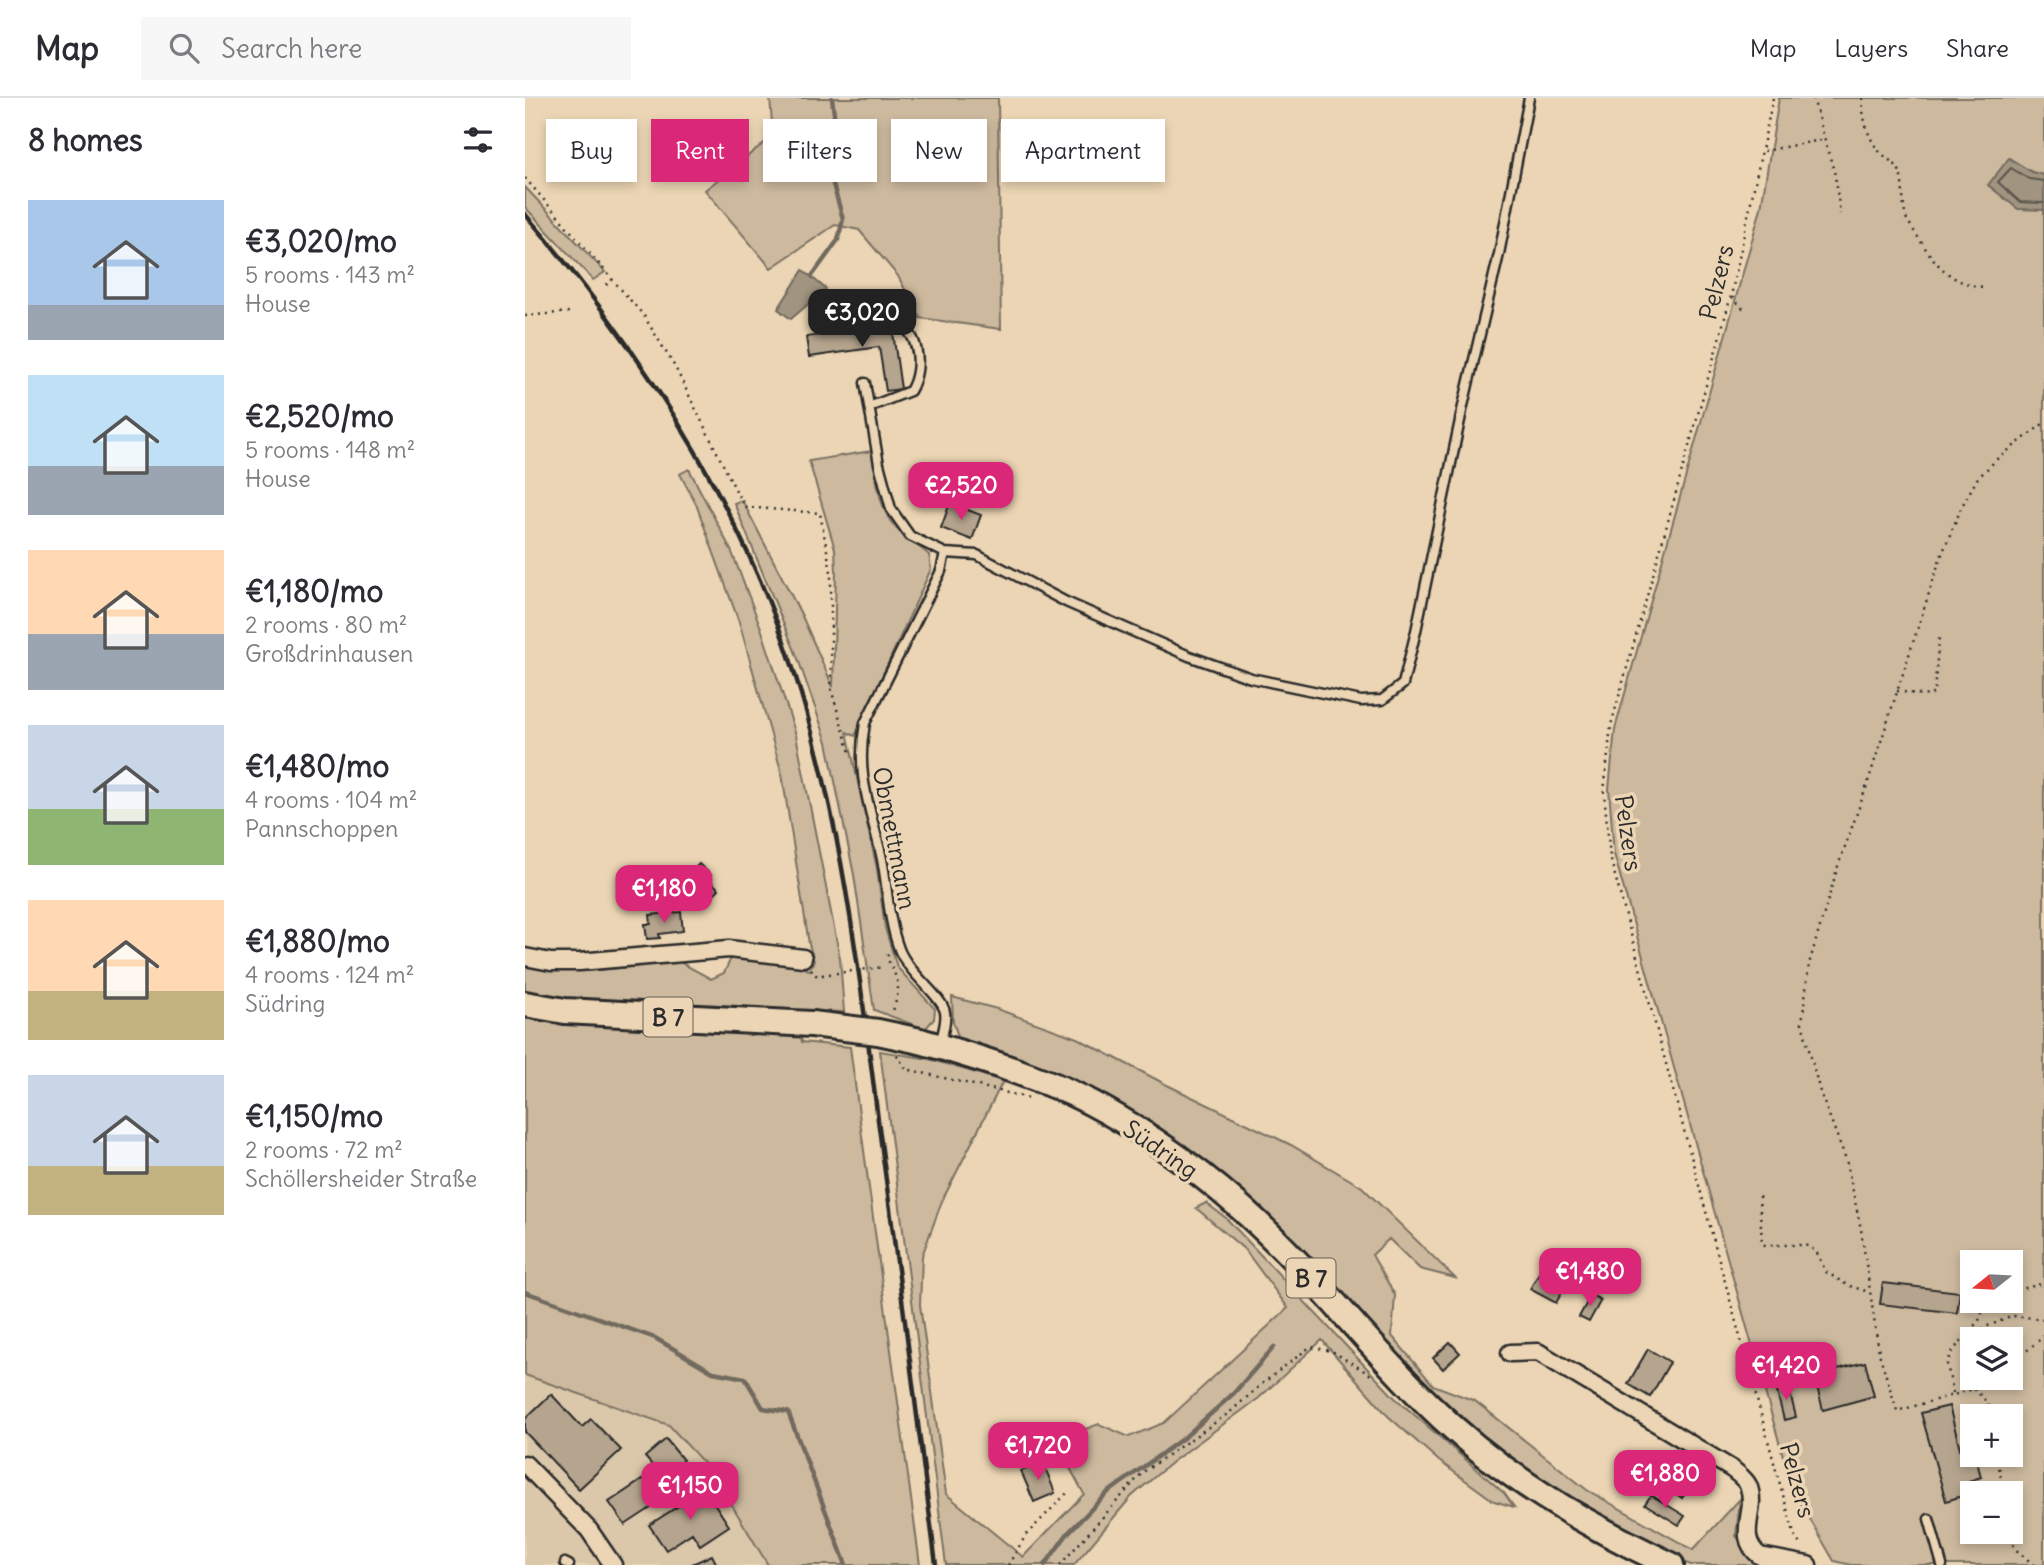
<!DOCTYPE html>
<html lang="en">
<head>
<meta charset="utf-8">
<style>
	body { margin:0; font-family:Delius,sans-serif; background:#f7f7f7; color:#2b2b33; height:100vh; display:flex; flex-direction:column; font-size:26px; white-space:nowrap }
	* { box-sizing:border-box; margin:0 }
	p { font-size:23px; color:#7c7c81 }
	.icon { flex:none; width:38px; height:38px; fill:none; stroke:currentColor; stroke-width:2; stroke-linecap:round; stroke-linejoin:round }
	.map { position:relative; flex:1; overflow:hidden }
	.details { display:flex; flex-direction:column; background:#fff; width:525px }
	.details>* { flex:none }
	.top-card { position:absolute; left:21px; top:21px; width:665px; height:63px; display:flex; gap:14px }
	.needle { width:46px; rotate:252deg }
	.fabs { position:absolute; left:1435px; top:1152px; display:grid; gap:14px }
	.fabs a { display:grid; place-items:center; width:63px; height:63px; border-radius:0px; background:#fff; box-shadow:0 4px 10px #0003; font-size:35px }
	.price { position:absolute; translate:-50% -60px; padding:0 16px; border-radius:14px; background:#db2777; color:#fff; font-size:23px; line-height:46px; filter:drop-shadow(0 2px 4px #0008) }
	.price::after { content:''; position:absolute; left:50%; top:42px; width:21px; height:16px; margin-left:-10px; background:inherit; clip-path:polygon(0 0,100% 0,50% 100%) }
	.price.current { background:#222; color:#fff }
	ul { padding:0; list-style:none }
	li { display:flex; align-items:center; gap:21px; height:175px; padding:0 28px }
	li span { display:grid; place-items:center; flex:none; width:196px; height:140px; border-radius:0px; color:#555 }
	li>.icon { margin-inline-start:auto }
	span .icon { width:84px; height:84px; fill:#fffc; stroke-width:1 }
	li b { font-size:30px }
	h2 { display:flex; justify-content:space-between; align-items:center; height:84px; padding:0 28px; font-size:30px }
	.chip { padding:0 24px; border-radius:0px; background:#fff; box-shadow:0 4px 10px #0003; font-size:24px; line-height:63px }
	.chip.current { background:#db2777; color:#fff }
	header { display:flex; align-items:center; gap:42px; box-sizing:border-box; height:98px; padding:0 35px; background:#fff; border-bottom:2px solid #e1e1e2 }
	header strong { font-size:33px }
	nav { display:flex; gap:38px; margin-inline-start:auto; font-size:24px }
	.search { width:490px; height:63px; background:#f7f7f7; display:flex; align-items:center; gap:18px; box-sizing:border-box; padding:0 24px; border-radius:0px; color:#7c7c81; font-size:26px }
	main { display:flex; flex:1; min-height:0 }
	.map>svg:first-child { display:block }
</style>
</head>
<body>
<header>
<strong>Map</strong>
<div class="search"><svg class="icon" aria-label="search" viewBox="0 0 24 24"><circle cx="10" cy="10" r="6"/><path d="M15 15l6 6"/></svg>Search here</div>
<nav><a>Map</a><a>Layers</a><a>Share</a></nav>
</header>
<main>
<section class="details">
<h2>8 homes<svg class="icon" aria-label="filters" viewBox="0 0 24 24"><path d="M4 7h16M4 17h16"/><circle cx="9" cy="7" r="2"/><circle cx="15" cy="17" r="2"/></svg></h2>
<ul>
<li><span style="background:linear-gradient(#a9c7e8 75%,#9aa5b1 0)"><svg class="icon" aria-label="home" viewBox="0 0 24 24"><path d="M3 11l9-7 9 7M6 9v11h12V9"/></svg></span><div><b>€3,020/mo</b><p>5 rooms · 143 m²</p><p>House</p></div></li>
<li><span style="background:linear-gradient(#bfe0f5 65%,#9aa5b1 0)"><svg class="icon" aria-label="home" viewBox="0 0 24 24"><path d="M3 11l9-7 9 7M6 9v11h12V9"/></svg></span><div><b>€2,520/mo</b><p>5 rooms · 148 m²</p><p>House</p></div></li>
<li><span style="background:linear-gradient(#ffd9b3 60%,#9aa5b1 0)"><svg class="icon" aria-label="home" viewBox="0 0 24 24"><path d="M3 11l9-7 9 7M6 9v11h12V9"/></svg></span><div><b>€1,180/mo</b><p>2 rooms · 80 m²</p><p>Großdrinhausen</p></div></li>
<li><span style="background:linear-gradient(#c9d6e8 60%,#8fb573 0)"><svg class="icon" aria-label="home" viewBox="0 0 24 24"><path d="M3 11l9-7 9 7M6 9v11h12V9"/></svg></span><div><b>€1,480/mo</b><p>4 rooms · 104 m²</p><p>Pannschoppen</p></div></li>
<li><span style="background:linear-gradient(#ffd9b3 65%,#c2b280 0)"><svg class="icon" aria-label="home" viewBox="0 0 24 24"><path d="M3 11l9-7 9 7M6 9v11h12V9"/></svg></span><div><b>€1,880/mo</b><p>4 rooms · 124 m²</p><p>Südring</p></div></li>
<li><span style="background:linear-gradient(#c9d6e8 65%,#c2b280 0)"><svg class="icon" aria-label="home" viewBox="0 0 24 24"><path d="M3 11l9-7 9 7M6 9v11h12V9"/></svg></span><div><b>€1,150/mo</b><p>2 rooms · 72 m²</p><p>Schöllersheider Straße</p></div></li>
</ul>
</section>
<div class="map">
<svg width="1519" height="1467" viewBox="0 0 1519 1467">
	<rect width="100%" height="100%" fill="#ebd5b4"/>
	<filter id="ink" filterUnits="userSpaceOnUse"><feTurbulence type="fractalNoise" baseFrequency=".0143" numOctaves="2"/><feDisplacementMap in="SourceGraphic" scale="14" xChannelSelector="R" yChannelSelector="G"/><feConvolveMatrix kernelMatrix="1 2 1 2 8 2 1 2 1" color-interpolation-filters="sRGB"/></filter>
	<g filter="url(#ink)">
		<path fill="#dbc7a9" d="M0,1277L144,1327L187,1374L243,1467H0Z"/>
		<path fill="#ccb99e" stroke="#7c7264" stroke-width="2" fill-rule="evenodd" d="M245,0H473L476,231L395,220L373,178L334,132L310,127L246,170L180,92L248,38Z
			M1254,0H1519V1467H1326L1309,1463L1267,1390L1089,756L1084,691L1090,631L1236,110ZM1447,1164H1486V1202H1447ZM1447,1241H1486V1279H1447ZM1447,1318H1486V1356H1447ZM1447,1395H1486V1433H1447Z
			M0,89L80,174L68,182L0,109Z
			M347,353C351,377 353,408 369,428C378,440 393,447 404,457L406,471L330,638L322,634L352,771L360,830L372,869L410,911L409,921L400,931L349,912L329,777L302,644L272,558L209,405L217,402L277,518L308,589L311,474L310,451L284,363Z
			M164,371L206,452L236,530L271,637L315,860L319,914L57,907L0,897V866L64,873L155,864L186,881L199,875L208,856L255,862L284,872L289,863L284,846L257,676L215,527L171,406L155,376Z
			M427,899L472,911L552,940L640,986L766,1047L837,1089L930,1180L895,1171L864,1141L847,1157L870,1197L867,1238L908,1287L950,1303L1062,1392L1168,1452L1215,1401L1211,1438L1232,1462L1256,1467H1166L1144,1459L999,1376L922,1313L723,1105L434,941L428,924Z
			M0,919L77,926L275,934L277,944L325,949L395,1467H243L187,1374L144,1327L0,1277Z
			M355,953L404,961L478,983L417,1103L397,1158L395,1207L421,1396L498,1459L559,1396L530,1342L574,1326L604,1339L639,1325L763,1210L720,1152L671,1110L681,1105L701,1120L869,1299L979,1395L989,1409L969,1403L914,1363L863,1318L797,1242L734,1300L647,1364L606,1399L549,1467H421Z"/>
		<path fill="#a19480" stroke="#726a5e" stroke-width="2" d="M1484,60L1507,74L1519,77V112L1493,111L1463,87Z
			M278,172L301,191L266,221L253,211Z"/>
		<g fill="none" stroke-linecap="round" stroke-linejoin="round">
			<path stroke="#5a554d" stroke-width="2" d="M1519,83L1504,81L1486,70L1473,84L1495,104L1519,105"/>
			<path stroke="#726a5e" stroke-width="4.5" d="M287,178L313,142L318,121L305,76L310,24L307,0
				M0,1194L130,1240L188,1274L220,1280L238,1310L263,1314L321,1467
				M520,1467L543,1435L581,1396L661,1338L709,1295L749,1249"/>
		</g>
		<path fill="#b6a58e" stroke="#2b2b2b" stroke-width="2" d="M367,227L376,291L361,293L354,249L284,259L281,239Z
			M425,405L456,417L447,442L416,430Z
			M174,766L186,777L183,781L194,791L181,804L171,795L162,803L154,796L157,793L155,791L171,775L168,772Z
			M156,814L158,833L134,836L135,840L122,841L120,826H126L125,817Z
			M1015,1173L1041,1187L1031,1205L1005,1191Z
			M1358,1185L1435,1194L1432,1215L1355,1206Z
			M1066,1197L1076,1202L1064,1224L1054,1219Z
			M925,1244L935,1255L918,1271L908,1260Z
			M1123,1251L1145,1264L1125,1299L1103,1286Z
			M1340,1264L1349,1298L1298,1312L1289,1277Z
			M1263,1287L1271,1319L1259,1322L1251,1290Z
			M26,1296L57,1329L66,1321L96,1352L54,1391L0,1334V1321Z
			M1424,1308L1437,1358L1450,1356L1456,1379L1444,1383L1447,1395L1421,1403L1396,1315Z
			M141,1341L158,1362L138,1380L120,1359Z
			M1155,1358L1176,1372L1157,1400L1142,1389L1155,1371L1148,1367Z
			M518,1364L530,1395L509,1404L496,1373Z
			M123,1378L138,1402L100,1427L84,1404Z
			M180,1391L204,1428L175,1447L167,1435L141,1452L124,1427Z
			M1126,1397L1160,1418L1154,1427L1120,1406Z
			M187,1457L192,1467H165Z"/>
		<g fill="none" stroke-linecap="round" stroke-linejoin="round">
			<defs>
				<path id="service" d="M331,226C341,224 355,219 365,222C395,229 399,270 385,293L344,309
					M340,285L354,366L366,411L385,438L420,455L452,457L541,504L664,558L726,580L836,603L857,602L878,586L891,533L938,308L974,156L1004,0
					M415,946C417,937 422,923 420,914C417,898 383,875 374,851C363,822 363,791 357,761C346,710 330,678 340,625L416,473L420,455
					M1404,1421L1417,1467
					M40,1465L44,1467"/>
				<path id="minor" d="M0,859L26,864H54L204,851L278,860
					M985,1255L1013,1254L1207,1371C1213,1376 1220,1381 1223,1387C1234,1412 1209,1438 1235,1458L1283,1467
					M0,1366L64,1432L88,1467"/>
				<path id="primary" d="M0,906L40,913L287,926
					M395,943C442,956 489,971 535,990C594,1015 667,1066 715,1109C784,1170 839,1243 905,1308C975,1377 1057,1425 1146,1467"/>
			</defs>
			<use href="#service" stroke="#2b2b2b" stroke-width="13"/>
			<use href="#minor" stroke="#2b2b2b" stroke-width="21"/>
			<use href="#primary" stroke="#2b2b2b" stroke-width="30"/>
			<path stroke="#2b2b2b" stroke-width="2.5" stroke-dasharray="2 5" stroke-linecap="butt" d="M1248,0L1206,198L1086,627L1079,694L1085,759L1254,1383L1270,1439L1277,1449
				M1288,0L1310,77L1315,116
				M1338,0C1336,16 1343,41 1354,53C1360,60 1370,64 1374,72C1380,89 1376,106 1382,122C1403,154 1418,186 1459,189
				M1239,53L1301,41
				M0,80L119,218L150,269L219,409L295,415L306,474V591L326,658
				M81,187L88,181
				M1207,199L1221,214
				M0,218L44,214
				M1372,593L1404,598L1409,595L1414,539
				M363,856C363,868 369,872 372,882C375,893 370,906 367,916
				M286,871L292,878L297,877
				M372,957L381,971L504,1000
				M1234,1098L1237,1144L1240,1147H1280L1291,1153L1301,1174L1322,1187L1344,1194
				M1486,1194L1519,1185
				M1443,1236L1488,1218L1519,1221
				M1486,1266L1519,1238
				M1470,1279L1449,1291L1372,1313L1354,1255L1336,1131L1321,1061L1295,994L1277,925L1284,866L1313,768L1341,690L1415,461L1437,408L1452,381L1472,361L1519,325
				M1449,1291L1460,1302L1468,1318
				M1428,1295L1422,1266L1426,1255L1455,1221L1461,1202
				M1472,1356L1478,1395
				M1484,1433L1490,1451L1509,1467
				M483,1467L501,1437L545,1392
				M535,1467L618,1374L704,1315L738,1285L785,1249L807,1253L849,1279"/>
			<use href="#service" stroke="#ebd5b4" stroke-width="8"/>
			<use href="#minor" stroke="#ebd5b4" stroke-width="16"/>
			<use href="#primary" stroke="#ebd5b4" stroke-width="24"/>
			<path stroke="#2b2b2b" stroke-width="4.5" d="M0,116C106,239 195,374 253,527C312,686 332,855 353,1022C373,1170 393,1319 411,1467"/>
			<defs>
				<path id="primary-bridge" d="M287,926L353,934L395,943"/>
			</defs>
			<use href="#primary-bridge" stroke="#2b2b2b" stroke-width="30" stroke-linecap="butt"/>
			<path stroke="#2b2b2b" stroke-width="2.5" stroke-dasharray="2 5" stroke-linecap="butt" d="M297,877L358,869"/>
			<use href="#primary-bridge" stroke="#ebd5b4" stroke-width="24"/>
		</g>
	</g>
	<g text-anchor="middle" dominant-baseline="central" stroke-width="7" stroke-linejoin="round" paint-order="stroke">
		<g fill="#ebd5b4" stroke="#655e54" stroke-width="2">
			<rect x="118.5" y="899.5" width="49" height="39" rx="5"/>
			<rect x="761.5" y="1160.5" width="49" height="39" rx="5"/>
		</g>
		<g font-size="23" font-weight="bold" fill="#2b2b2b">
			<text x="143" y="919">B 7</text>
			<text x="786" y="1180">B 7</text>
		</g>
		<g font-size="24" fill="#2b2b2b" stroke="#ebd5b4">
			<text transform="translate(1191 184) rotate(-76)">Pelzers</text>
			<text transform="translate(1104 735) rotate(82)">Pelzers</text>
			<text transform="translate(370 740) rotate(79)">Obmettmann</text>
			<text transform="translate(636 1051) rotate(34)">Südring</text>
			<text transform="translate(1273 1382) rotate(75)">Pelzers</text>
		</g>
	</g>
</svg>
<div class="fabs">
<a><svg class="needle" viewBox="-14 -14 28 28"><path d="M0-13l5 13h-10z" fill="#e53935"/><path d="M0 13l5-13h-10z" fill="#7c7c81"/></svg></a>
<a><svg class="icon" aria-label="layers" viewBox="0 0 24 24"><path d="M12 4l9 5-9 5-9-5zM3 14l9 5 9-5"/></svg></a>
<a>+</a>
<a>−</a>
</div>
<b class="price current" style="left:337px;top:251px">€3,020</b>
<b class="price" style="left:436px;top:424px">€2,520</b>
<b class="price" style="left:139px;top:827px">€1,180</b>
<b class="price" style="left:1065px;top:1210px">€1,480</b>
<b class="price" style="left:1261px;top:1304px">€1,420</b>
<b class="price" style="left:513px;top:1384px">€1,720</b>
<b class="price" style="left:1140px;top:1412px">€1,880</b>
<b class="price" style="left:165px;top:1424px">€1,150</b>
<div class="top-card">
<a class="chip">Buy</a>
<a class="chip current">Rent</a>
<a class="chip">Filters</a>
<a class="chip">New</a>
<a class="chip">Apartment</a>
</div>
</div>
</main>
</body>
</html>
